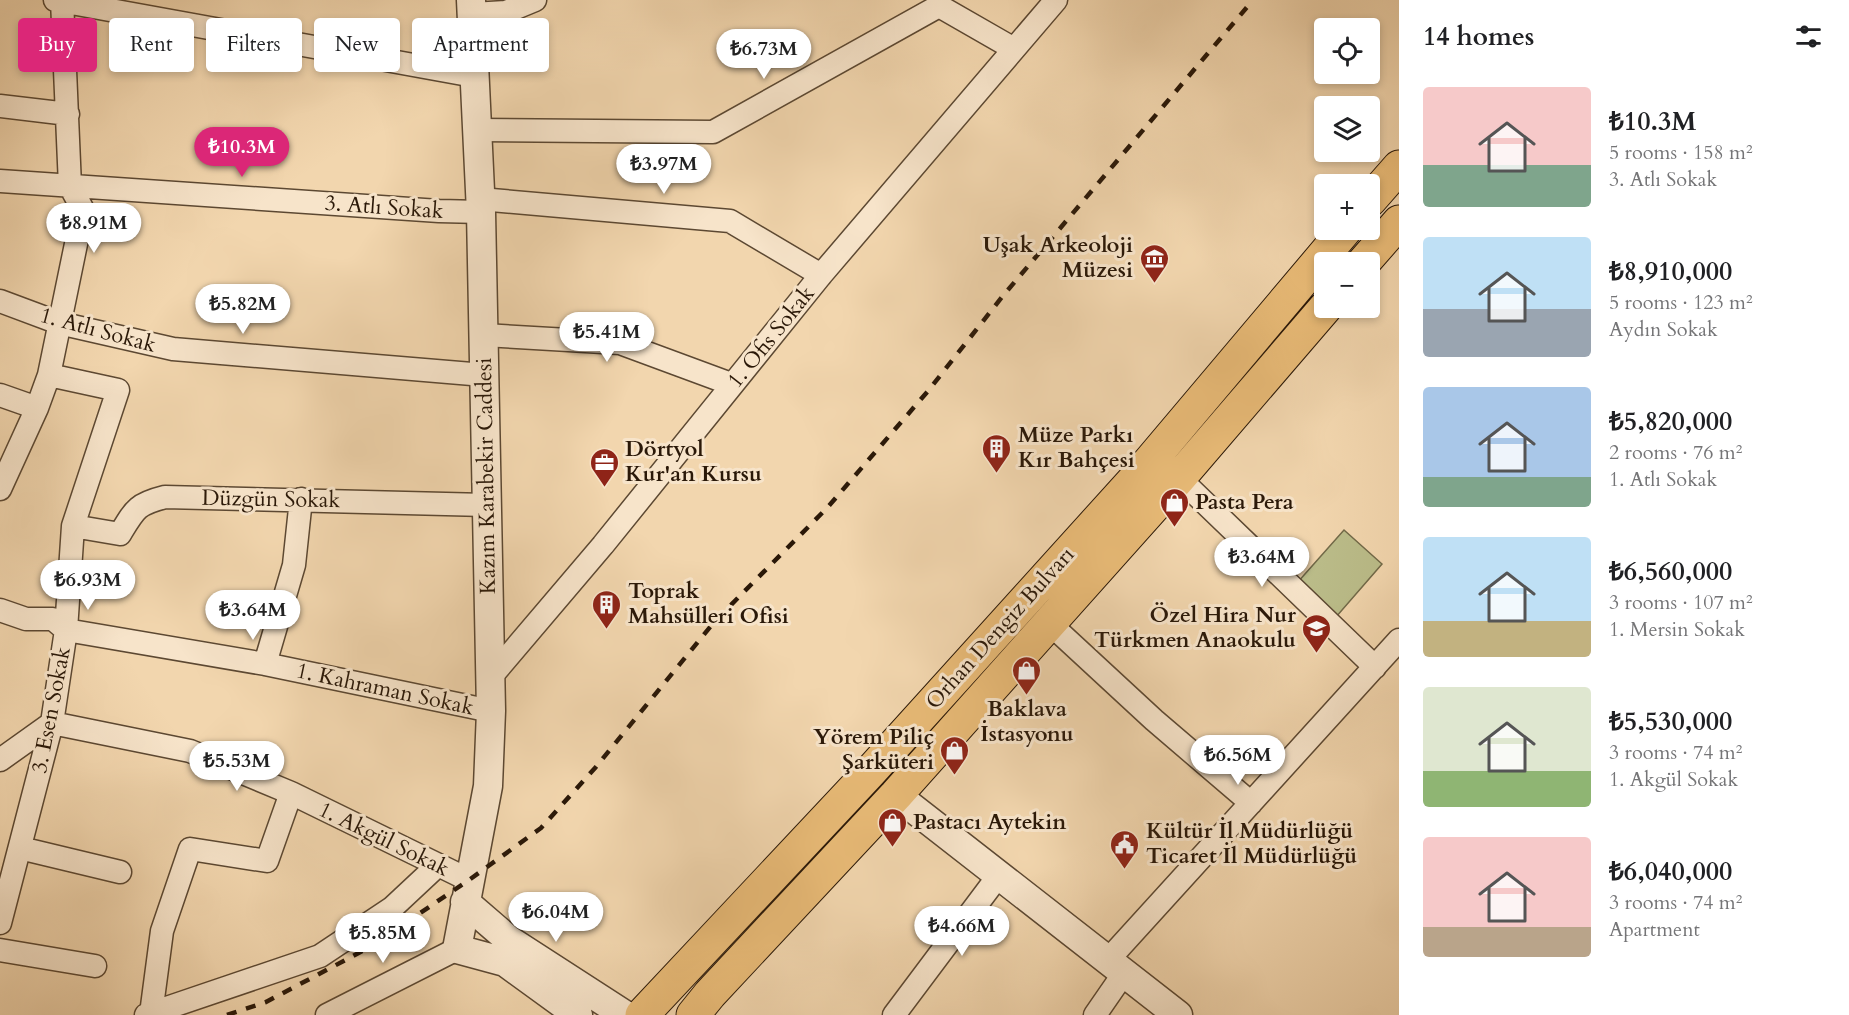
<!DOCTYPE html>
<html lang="en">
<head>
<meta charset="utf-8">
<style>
	body { margin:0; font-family:Cardo,serif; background:#f6f6f6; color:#202124; height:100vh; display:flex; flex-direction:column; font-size:22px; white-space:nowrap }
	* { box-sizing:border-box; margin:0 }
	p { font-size:20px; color:#757577 }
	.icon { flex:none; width:33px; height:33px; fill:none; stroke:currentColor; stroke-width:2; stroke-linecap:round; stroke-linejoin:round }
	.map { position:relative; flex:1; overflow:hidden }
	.side { display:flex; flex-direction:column; background:#fff; width:450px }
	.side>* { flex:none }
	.banner { position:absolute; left:18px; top:18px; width:570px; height:54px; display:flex; gap:12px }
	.buttons { position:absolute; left:1314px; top:18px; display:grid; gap:12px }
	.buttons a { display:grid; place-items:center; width:66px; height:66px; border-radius:6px; background:#fff; box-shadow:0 3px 9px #0003; font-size:30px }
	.price { position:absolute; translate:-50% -51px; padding:0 14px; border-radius:21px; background:#fff; color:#222; font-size:20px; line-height:39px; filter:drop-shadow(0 2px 3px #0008) }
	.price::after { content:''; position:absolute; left:50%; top:36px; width:18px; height:14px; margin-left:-9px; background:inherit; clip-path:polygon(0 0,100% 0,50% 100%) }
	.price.current { background:#db2777; color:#fff }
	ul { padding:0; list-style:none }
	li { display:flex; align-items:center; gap:18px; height:150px; padding:0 24px }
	li span { display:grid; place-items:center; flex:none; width:168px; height:120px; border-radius:6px; color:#555 }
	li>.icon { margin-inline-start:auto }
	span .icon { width:72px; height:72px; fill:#fffc; stroke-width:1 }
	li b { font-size:26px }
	h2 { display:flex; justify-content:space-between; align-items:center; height:72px; padding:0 24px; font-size:26px }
	.pill { padding:0 21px; border-radius:6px; background:#fff; box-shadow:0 3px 9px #0003; font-size:21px; line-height:54px }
	.pill.current { background:#db2777; color:#fff }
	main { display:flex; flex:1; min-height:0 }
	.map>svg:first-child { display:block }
</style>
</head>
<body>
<main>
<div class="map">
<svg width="1399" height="1015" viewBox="0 0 1399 1015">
	<rect width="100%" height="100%" fill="#f2d6ae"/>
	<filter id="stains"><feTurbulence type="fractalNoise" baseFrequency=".00333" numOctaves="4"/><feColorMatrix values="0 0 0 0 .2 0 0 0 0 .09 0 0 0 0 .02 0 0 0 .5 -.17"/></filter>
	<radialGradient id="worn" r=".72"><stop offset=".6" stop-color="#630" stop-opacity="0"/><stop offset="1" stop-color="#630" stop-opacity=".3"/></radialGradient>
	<path fill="#bbbd8a" stroke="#726a49" stroke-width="1.5" d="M1344,530L1382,564L1336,617L1297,583Z"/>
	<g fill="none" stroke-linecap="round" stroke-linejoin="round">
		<defs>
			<path id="minor" d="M55,0L474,76
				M472,14L506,12L535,0
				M0,106L68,114
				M476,130L713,132L939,6L1014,49
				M0,181L439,211L481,212
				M480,199L730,221L821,275
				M0,301L59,323L173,349L484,375
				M484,335L620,343L731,384
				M0,395L37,408
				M1179,478L1375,667
				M0,489L37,408L49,375L83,210L70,186L62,0
				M73,526L120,534C135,509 137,504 165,497L486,505
				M0,610L26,619H53L66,630L265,664L491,711
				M1048,622L1154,720L1251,803
				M265,664L294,565L301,499
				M490,678L603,545L821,275L1056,0
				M0,760L52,723L190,751L291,793L469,880
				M20,848L120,872
				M0,923L52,723L66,630L73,526L118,390L49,375
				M0,950L95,966
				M1108,960L1399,640
				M151,1014L162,931L190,849L267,861L291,793
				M146,1015L320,956L392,908L438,865
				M327,1015L457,949
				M894,1015L999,875
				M1095,1015L1124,973"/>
			<path id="tertiary" d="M471,0L481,212L491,711L488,786L457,949L505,962L578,1015
				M896,795L1178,1015
				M465,902L509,940L625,1015"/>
			<path id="primary" d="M1370,200L1399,167
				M1364,262L1399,222
				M642,1015L870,772L1135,479L1345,230
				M693,1015L710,994L896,795L1179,478L1325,308"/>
		</defs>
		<use href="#minor" stroke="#5c4832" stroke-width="25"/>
		<use href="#tertiary" stroke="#5c4832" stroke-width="31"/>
		<use href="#primary" stroke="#2a1808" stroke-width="35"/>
		<use href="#minor" stroke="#f7e4ca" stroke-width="22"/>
		<use href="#tertiary" stroke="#f7e4ca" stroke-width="28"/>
		<use href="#primary" stroke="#e9bb77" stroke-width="33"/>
		<path stroke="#2a1808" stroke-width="4.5" stroke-dasharray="10 10" stroke-linecap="butt" d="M227,1015L266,1002L370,947L469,880L541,828L595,768L715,621L827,508L928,391L1002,297L1253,0"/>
	</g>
	<defs>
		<symbol id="museum-pin" viewBox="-11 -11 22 30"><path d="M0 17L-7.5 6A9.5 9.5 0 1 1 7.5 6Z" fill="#8f2418" stroke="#f7e4ca"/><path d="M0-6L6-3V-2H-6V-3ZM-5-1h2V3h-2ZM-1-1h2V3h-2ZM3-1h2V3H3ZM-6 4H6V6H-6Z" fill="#fff"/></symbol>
		<symbol id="building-pin" viewBox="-11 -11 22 30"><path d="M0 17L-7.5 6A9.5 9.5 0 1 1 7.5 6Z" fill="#8f2418" stroke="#f7e4ca"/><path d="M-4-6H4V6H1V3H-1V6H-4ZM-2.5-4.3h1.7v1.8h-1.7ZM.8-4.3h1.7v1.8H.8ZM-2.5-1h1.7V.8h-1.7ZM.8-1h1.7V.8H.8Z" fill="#fff"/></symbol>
		<symbol id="office-pin" viewBox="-11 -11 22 30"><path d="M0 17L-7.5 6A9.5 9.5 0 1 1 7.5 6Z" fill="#8f2418" stroke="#f7e4ca"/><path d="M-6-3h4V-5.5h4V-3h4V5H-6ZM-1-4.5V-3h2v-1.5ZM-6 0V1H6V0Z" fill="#fff"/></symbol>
		<symbol id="shop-pin" viewBox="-11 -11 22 30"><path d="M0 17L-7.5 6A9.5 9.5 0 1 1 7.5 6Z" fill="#8f2418" stroke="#f7e4ca"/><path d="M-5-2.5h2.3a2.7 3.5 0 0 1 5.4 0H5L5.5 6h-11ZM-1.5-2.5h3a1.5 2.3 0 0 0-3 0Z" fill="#fff"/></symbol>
		<symbol id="school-pin" viewBox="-11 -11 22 30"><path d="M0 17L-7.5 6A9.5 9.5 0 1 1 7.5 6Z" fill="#8f2418" stroke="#f7e4ca"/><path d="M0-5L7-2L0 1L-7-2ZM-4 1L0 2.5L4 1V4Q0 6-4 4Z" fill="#fff"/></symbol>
		<symbol id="civic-pin" viewBox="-11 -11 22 30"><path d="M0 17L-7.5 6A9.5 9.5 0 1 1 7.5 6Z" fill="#8f2418" stroke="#f7e4ca"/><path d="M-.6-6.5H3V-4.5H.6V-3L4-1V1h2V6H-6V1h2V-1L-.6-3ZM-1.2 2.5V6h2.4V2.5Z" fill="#fff"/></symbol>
	</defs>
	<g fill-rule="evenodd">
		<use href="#museum-pin" x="1138" y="242" width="33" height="45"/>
		<use href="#building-pin" x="980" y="432" width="33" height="45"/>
		<use href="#office-pin" x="588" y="446" width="33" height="45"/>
		<use href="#shop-pin" x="1158" y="486" width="33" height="45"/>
		<use href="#building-pin" x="590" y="588" width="33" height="45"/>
		<use href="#school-pin" x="1300" y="612" width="33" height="45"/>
		<use href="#shop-pin" x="1010" y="654" width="33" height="45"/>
		<use href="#shop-pin" x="938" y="734" width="33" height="45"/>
		<use href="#shop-pin" x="876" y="806" width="33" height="45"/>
		<use href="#civic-pin" x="1108" y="828" width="33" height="45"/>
	</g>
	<g text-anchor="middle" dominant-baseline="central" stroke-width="6" stroke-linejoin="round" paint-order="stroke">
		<g font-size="22" fill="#2a1808" stroke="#f7e4ca">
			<text transform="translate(384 207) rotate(4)">3. Atlı Sokak</text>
			<text transform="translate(98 330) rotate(15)">1. Atlı Sokak</text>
			<text transform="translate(771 337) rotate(-51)">1. Ofis Sokak</text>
			<text transform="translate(486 476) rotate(-91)">Kazım Karabekir Caddesi</text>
			<text transform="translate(271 499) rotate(1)">Düzgün Sokak</text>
			<text transform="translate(1000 628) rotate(-48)">Orhan Dengiz Bulvarı</text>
			<text transform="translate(385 689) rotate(12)">1. Kahraman Sokak</text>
			<text transform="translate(51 710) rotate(-79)">3. Esen Sokak</text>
			<text transform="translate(384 839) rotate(26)">1. Akgül Sokak</text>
		</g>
		<g font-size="22" font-weight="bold" fill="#2a1808" stroke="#f7e4ca" text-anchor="start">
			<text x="1133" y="245" text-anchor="end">Uşak Arkeoloji<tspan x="1133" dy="25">Müzesi</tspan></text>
			<text x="1018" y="435">Müze Parkı<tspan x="1018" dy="25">Kır Bahçesi</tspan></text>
			<text x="625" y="449">Dörtyol<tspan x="625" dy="25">Kur'an Kursu</tspan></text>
			<text x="1195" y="502">Pasta Pera</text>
			<text x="628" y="591">Toprak<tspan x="628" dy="25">Mahsülleri Ofisi</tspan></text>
			<text x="1296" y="615" text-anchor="end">Özel Hira Nur<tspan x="1296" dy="25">Türkmen Anaokulu</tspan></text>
			<text x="1027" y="709" text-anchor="middle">Baklava<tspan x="1027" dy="25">İstasyonu</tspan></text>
			<text x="934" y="737" text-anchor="end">Yörem Piliç<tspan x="934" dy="25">Şarküteri</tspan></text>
			<text x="913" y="822">Pastacı Aytekin</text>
			<text x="1146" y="831">Kültür İl Müdürlüğü<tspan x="1146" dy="25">Ticaret İl Müdürlüğü</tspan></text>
		</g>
	</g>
	<rect width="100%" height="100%" filter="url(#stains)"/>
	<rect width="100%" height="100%" fill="url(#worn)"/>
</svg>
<div class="buttons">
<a><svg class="icon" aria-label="locate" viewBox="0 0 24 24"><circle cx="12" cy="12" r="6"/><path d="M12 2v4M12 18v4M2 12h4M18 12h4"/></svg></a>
<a><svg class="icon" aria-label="layers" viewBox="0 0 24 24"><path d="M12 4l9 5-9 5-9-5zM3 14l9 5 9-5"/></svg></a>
<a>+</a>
<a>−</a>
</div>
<b class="price" style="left:764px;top:80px">₺6.73M</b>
<b class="price current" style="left:242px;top:178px">₺10.3M</b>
<b class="price" style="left:664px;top:195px">₺3.97M</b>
<b class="price" style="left:94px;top:254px">₺8.91M</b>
<b class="price" style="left:243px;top:335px">₺5.82M</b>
<b class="price" style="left:607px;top:363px">₺5.41M</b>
<b class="price" style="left:1262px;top:588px">₺3.64M</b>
<b class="price" style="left:88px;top:611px">₺6.93M</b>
<b class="price" style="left:253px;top:641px">₺3.64M</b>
<b class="price" style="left:1238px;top:786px">₺6.56M</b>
<b class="price" style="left:237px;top:792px">₺5.53M</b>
<b class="price" style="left:556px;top:943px">₺6.04M</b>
<b class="price" style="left:962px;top:957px">₺4.66M</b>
<b class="price" style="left:383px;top:964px">₺5.85M</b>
<div class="banner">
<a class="pill current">Buy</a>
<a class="pill">Rent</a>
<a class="pill">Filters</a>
<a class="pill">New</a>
<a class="pill">Apartment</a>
</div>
</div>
<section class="side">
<h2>14 homes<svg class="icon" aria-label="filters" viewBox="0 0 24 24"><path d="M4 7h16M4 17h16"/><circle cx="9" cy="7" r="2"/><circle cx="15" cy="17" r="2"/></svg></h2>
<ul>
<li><span style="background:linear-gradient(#f6c9c9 65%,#7fa58c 0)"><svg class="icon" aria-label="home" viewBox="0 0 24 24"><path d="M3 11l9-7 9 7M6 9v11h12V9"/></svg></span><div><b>₺10.3M</b><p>5 rooms · 158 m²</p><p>3. Atlı Sokak</p></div></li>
<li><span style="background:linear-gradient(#bfe0f5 60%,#9aa5b1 0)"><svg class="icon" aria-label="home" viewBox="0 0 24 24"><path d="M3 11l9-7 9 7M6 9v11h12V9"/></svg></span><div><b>₺8,910,000</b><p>5 rooms · 123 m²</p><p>Aydın Sokak</p></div></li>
<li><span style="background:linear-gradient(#a9c7e8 75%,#7fa58c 0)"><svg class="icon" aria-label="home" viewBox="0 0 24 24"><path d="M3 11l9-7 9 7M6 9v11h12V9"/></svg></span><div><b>₺5,820,000</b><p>2 rooms · 76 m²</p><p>1. Atlı Sokak</p></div></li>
<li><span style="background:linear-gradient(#bfe0f5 70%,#c2b280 0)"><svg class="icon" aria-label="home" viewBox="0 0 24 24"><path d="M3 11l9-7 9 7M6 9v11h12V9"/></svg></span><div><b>₺6,560,000</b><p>3 rooms · 107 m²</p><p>1. Mersin Sokak</p></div></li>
<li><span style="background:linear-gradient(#dfe7d0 70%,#8fb573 0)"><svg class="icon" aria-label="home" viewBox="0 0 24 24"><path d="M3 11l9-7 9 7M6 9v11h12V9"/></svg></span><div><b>₺5,530,000</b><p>3 rooms · 74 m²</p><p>1. Akgül Sokak</p></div></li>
<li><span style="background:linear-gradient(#f6c9c9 75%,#b9a48a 0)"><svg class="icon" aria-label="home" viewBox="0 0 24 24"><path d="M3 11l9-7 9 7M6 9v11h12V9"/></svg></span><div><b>₺6,040,000</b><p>3 rooms · 74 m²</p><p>Apartment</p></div></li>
</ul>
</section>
</main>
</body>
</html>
